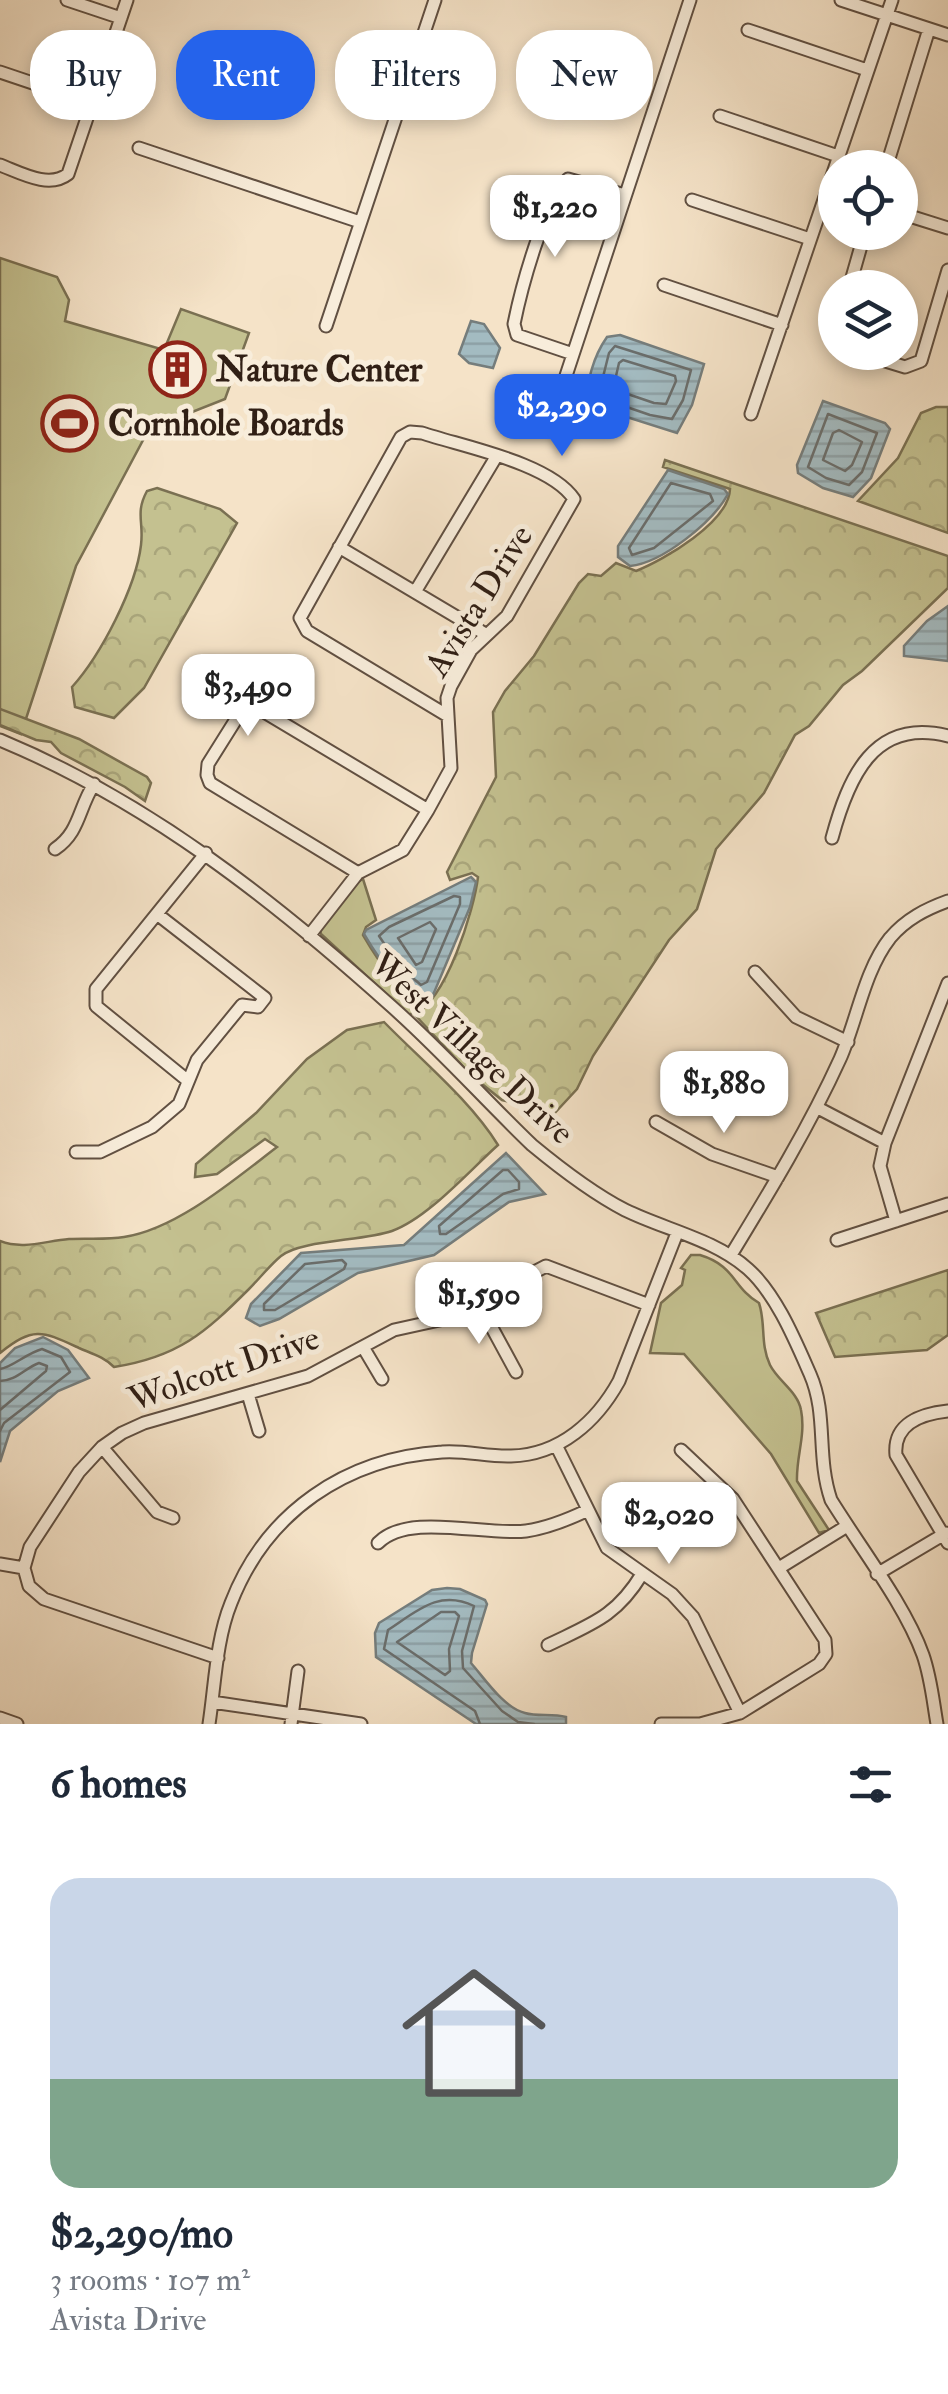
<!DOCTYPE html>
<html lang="en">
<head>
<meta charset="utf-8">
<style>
	body { margin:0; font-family:"IM FELL Double Pica",serif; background:#f2f2f3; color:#1f2937; height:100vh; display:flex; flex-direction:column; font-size:38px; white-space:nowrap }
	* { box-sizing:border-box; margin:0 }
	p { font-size:32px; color:#747a83 }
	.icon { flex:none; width:55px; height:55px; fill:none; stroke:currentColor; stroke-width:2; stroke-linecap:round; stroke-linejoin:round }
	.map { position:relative; height:1724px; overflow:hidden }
	.drawer { display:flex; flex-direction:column; background:#fff; flex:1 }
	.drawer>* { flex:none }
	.guide { position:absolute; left:30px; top:30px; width:890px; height:90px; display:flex; gap:20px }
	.tools { position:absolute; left:818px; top:150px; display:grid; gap:20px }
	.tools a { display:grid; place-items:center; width:100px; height:100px; border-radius:50%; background:#fff; box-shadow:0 5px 15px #0003; font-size:50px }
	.price { position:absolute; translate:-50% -85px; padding:0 22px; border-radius:20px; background:#fff; color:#222; font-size:32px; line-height:65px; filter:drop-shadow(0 2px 5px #0008) }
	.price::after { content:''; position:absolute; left:50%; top:60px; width:30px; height:22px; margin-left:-15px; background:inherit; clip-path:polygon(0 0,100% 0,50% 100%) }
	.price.selected { background:#2563eb; color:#fff }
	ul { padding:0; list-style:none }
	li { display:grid; align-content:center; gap:20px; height:530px; padding:0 50px }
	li+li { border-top:2px solid #e0e1e3 }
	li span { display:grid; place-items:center; height:310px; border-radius:30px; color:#555 }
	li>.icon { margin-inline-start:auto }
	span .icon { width:180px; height:180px; fill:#fffc; stroke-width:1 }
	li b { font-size:42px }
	h2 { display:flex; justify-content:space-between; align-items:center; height:120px; padding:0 50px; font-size:42px }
	.pill { padding:0 35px; border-radius:40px; background:#fff; box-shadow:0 5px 15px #0003; font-size:35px; line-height:90px }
	.pill.selected { background:#2563eb; color:#fff }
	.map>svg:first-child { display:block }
</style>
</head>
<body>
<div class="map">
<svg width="948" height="1724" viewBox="0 0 948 1724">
	<defs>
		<pattern id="forest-crowns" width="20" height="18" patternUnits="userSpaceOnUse" patternTransform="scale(2.5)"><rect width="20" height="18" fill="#c4c190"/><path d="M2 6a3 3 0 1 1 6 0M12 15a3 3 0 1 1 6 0" fill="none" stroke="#a9a57b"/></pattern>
		<pattern id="water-rules" width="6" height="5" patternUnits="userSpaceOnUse" patternTransform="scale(2.5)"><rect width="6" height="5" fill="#a3bbc1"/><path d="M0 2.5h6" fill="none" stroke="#8da0a5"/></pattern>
	</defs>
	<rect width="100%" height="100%" fill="#f5e3c8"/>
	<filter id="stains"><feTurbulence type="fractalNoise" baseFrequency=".002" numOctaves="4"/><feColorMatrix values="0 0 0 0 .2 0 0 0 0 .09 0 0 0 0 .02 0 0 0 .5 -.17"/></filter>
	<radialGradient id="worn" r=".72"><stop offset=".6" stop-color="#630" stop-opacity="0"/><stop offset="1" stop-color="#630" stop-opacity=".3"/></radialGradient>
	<path fill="#c4c190" stroke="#7a7052" stroke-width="2.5" d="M0,258L57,277L69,300L65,321L164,350L181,309L249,333L225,399L149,429L76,566L21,734L0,726Z
		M363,879L376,920L366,927L363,935C377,959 400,997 430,998L424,1006L409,1015L321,934L320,930L356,883Z
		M700,1255C736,1266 732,1287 759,1303C766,1324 760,1344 770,1365C778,1381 798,1392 801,1410C806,1435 796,1457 797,1481L829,1530L819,1533L771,1454L684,1354L650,1353L661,1303L682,1285L685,1270L681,1268L691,1255Z"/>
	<path fill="url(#forest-crowns)" stroke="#7a7052" stroke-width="2.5" d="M936,407H948V533L858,501L898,458L921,413Z
		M665,460L948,556V588L862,671L843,685L809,726L795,735L764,793L716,849L697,909L669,940L593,1056L577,1089L552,1116L544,1119L533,1108L502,1100L472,1076L414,1014C446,1001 474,910 478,877L472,873L450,880L447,872L496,777L493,712L505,691L534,656L579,583L588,574L601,576L616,563L636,571C664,560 729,522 730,489L663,467Z
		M157,488L220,509L237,523L144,688L114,718L75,707L72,687C101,655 136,587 141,545C144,522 135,513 147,491Z
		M0,709L79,739L147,777L151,783L145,801L125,787L61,753L51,742L36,740L0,725Z
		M384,1022C422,1061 470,1100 498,1145C469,1171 428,1218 392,1231C363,1241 301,1240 281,1256C270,1265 260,1278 249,1289C205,1333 178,1357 114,1367C104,1357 93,1354 79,1348C42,1331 34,1326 0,1353V1241C23,1250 45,1241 69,1239C87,1238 106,1240 124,1237C177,1229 235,1179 277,1147L265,1139L217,1174L195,1177L196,1164L256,1113L307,1059L347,1030Z
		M948,1270V1335L927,1350L835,1357L816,1313Z"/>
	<path fill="url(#water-rules)" stroke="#757d7c" stroke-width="2.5" d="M471,321L484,324L500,348L493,368L469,363L459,354Z
		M620,335L704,364L692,405L677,433L589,405C584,384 595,354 607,337Z
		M823,401L885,423L890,429L871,478L853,497L823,488L798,473L797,465Z
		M668,470L724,489L728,494C713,522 662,563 630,566L618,557V546Z
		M948,606V661L904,656V646L927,621Z
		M471,877L476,882L470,907L433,995C403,997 378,958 364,934L366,930Z
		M506,1153L545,1194L509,1202L434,1255L358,1273L279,1319L260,1326L246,1318L251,1304L301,1253L404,1245Z
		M43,1337L68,1350L89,1378L58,1391L10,1431L0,1462V1363L15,1348Z
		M447,1588L460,1589L485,1600L487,1604L472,1653L471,1663C485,1679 504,1708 525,1713C538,1717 552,1713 566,1717V1724H476L376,1657L375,1633L379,1623L432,1590Z"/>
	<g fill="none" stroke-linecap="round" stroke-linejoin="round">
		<path stroke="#6a6d6b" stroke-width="2.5" d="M615,346L691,370L683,400L672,419L650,415L598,397L609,353Z
			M623,360L675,376L676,381L666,404L654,403L613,389L619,363Z
			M828,414L877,433L862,472L849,485L826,478L808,467Z
			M839,430L862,442L852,465L845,471L823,460L833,433Z
			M671,483L710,494L713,501L654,548L632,555L629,548Z
			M454,896L460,897V904L427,982L421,985L400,967L379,936L389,927Z
			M430,922L436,929L422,962L416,965L398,938Z
			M503,1170H508L519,1182V1189L503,1194L446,1234H440L439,1226Z
			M342,1260L346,1264L344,1269L275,1310H264V1304L305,1264Z
			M0,1369C11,1368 27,1353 42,1349L61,1357L70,1372L4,1423L0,1431
			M0,1381C16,1381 25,1368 39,1363L47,1366L46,1371L0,1410
			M441,1612H455L459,1616L449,1649L450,1671L445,1675L397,1642Z
			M480,1724L475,1711L384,1649L388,1630C417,1611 439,1589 474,1606L462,1651L463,1668L502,1711L518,1722L534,1724"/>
		<defs>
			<path id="minor" d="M67,0L121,18
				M841,0L948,35
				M748,30L867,70
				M0,72L92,103
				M720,116L838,156
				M139,148L360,222
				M0,165C21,173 49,189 68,174L127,0
				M886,168L929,29
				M692,200L810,239
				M900,213L948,228
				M664,285L782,325
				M849,288L865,232
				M326,326L435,0
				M835,332V336
				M856,352L905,367L921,361L948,270
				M573,354L517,335L514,324C521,289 544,203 568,179L625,195
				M556,406L690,0
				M751,414L892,0
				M339,547L487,635
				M415,592L496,457
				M0,740C147,801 272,899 390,1005C440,1049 484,1099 532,1145C561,1169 592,1193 625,1210C666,1230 714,1239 748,1269C776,1294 795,1340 810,1374C828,1415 816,1456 831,1500C860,1547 905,1605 923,1655C931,1678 933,1701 937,1724
				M832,838C848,779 873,717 948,736
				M55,849C80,832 78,809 94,784
				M358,873L210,783L207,775L208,764L240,713L250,708L261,710L428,810
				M309,936L358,873L403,850L428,810L451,768L447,698L451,686L471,650L507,616L574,499C550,463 464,447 422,433L410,432L401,437L300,618L307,631L448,716
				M755,972L796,1017L848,1042
				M187,1080L96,1006V989L206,853
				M818,1108L885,1143
				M656,1122L712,1154L778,1177
				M76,1152H100L152,1127L179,1104L197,1060L242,1005L258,1007L265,998L157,914
				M896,1221L880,1166L885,1143L948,983
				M837,1240L948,1204
				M731,1255C770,1191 809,1127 840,1059C857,1021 864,971 890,938C906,919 926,909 948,901
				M478,1302L516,1372
				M363,1347L382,1379
				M248,1394L259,1431
				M948,1411C920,1414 893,1424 896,1455L948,1543
				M556,1445L607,1548L672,1594L693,1617L740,1713
				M102,1447L157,1512L173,1518
				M378,1543C408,1512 485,1536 526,1531C547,1528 567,1520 586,1511
				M0,1564L24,1568
				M779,1568L847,1526
				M877,1574L946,1533
				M548,1645C591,1624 616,1617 642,1574
				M218,1658L44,1599L29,1586L24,1568L30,1547L79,1472L102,1447L122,1433L144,1423L308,1376L394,1330L444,1319L546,1266L649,1305
				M212,1702L361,1724
				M0,1718L17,1724
				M209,1724C215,1685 216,1640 231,1603C266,1512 346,1458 442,1452C465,1450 488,1457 511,1456C560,1455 597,1421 619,1381L677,1233
				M291,1724L298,1671
				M661,1724H700L740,1713L819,1664L826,1654L825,1640L733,1499L681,1450"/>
		</defs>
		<use href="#minor" stroke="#615042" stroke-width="15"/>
		<use href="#minor" stroke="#f8eddb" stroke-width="11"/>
	</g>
	<defs>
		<symbol id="building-ring" viewBox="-11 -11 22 22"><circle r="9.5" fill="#f8eddb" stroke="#8f2418" stroke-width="1.5"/><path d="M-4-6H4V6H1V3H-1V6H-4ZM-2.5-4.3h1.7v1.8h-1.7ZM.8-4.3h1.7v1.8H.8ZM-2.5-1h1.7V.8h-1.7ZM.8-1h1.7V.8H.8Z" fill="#8f2418"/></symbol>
		<symbol id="stadium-ring" viewBox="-11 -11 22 22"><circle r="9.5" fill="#f8eddb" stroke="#8f2418" stroke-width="1.5"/><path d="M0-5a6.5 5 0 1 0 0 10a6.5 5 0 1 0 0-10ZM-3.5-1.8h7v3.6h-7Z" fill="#8f2418"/></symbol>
	</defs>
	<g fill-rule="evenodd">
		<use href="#building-ring" x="146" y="338" width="63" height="63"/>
		<use href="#stadium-ring" x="38" y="392" width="63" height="63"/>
	</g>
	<g text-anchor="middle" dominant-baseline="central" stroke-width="10" stroke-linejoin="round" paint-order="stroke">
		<g font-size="35" font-weight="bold" fill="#301f15" stroke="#f8eddb" text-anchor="start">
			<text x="216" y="370">Nature Center</text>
			<text x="108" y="424">Cornhole Boards</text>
		</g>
		<g font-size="35" fill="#301f15" stroke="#f8eddb">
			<text transform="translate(479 601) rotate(-58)">Avista Drive</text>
			<text transform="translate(472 1048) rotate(43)">West Village Drive</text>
			<text transform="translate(224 1369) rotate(-19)">Wolcott Drive</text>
		</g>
	</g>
	<rect width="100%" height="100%" filter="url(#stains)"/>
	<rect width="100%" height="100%" fill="url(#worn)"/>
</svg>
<div class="tools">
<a><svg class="icon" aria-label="locate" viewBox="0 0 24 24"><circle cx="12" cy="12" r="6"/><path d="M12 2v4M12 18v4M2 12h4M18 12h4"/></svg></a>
<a><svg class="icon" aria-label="layers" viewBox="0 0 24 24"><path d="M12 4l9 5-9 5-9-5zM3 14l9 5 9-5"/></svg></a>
</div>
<b class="price" style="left:555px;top:260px">$1,220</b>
<b class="price selected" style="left:562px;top:459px">$2,290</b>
<b class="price" style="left:248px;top:739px">$3,490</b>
<b class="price" style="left:724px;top:1136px">$1,880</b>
<b class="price" style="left:479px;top:1347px">$1,590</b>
<b class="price" style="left:669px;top:1567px">$2,020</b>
<div class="guide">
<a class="pill">Buy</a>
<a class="pill selected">Rent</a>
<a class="pill">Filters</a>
<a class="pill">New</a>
</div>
</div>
<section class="drawer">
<h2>6 homes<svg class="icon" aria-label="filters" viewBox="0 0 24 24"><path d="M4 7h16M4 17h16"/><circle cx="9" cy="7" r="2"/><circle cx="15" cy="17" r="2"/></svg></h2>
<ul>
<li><span style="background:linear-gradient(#c9d6e8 65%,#7fa58c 0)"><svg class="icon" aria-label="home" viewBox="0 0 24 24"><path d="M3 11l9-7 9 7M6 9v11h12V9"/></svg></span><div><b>$2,290/mo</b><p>3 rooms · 107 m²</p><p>Avista Drive</p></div></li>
</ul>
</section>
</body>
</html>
